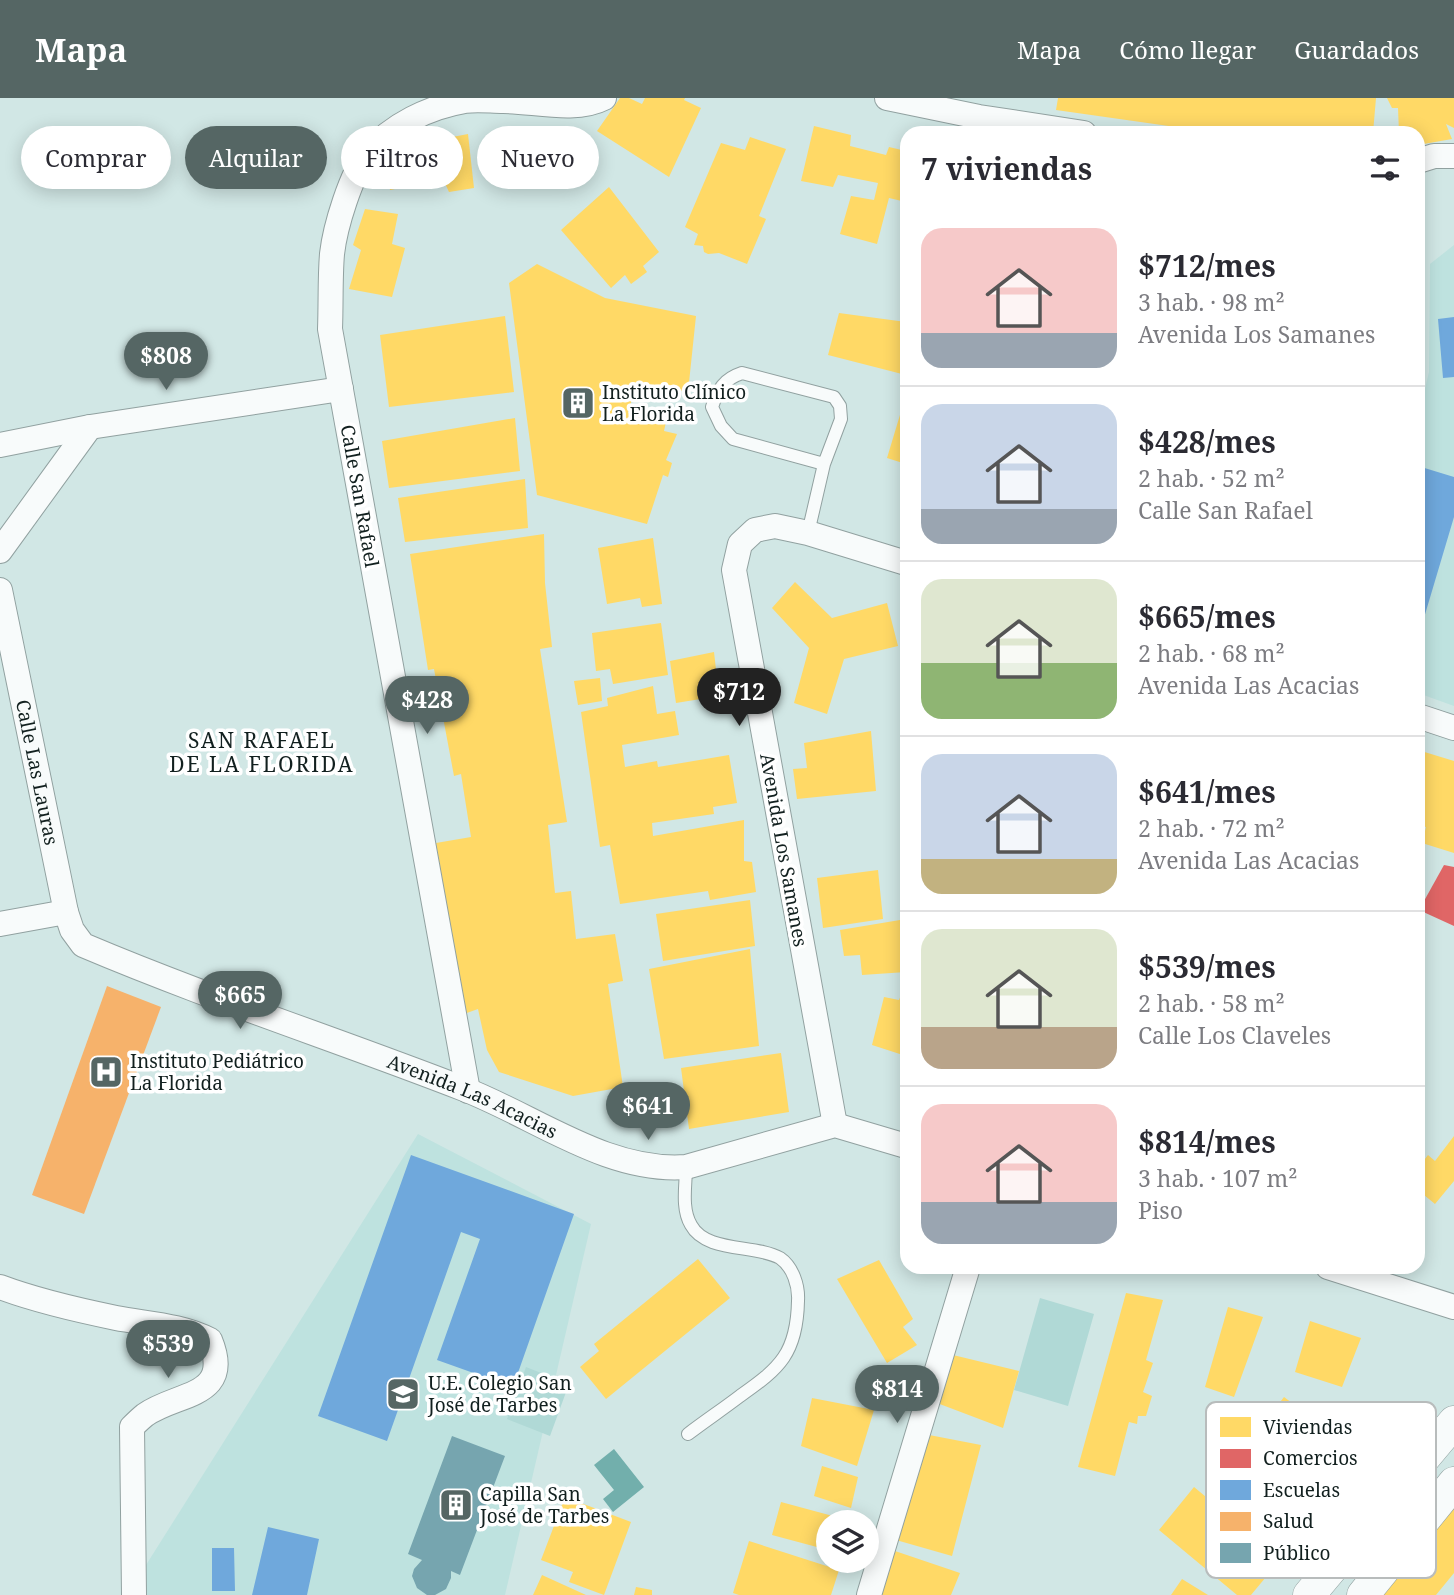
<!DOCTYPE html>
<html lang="es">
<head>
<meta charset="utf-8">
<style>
	body { margin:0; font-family:"Noto Serif",serif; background:#f2f2f3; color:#2b2b33; height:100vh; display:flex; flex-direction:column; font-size:26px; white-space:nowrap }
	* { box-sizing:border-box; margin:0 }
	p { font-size:23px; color:#7c7c81 }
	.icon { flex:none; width:38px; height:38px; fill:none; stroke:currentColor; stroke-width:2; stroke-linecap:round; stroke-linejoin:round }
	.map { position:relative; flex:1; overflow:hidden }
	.sheet { position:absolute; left:900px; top:28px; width:525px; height:1148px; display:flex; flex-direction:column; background:#fff; border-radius:21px; box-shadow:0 4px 18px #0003 }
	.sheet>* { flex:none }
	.top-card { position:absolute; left:21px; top:28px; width:665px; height:63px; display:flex; gap:14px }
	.fabs { position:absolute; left:816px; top:1412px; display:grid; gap:14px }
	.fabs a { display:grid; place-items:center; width:63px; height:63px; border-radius:50%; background:#fff; box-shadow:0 4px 18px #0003; font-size:35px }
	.price { position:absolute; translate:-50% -60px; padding:0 16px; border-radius:24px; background:#556664; color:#fff; font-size:23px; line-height:46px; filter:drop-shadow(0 2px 4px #0008) }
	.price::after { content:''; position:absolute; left:50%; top:42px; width:21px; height:16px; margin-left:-10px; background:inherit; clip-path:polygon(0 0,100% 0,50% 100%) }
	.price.active { background:#222; color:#fff }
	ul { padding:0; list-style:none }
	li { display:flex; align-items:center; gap:21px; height:175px; padding:0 21px }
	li+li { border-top:2px solid #e1e1e2 }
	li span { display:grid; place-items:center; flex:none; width:196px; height:140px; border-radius:21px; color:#555 }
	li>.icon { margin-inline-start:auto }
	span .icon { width:84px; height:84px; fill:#fffc; stroke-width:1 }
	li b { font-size:30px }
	h2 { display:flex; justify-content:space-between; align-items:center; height:84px; padding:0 21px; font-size:30px }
	.tag { padding:0 24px; border-radius:32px; background:#fff; box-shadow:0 4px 18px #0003; font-size:24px; line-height:63px }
	.tag.active { background:#556664; color:#fff }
	header { display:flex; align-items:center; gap:42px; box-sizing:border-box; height:98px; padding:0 35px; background:#556664; color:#fff }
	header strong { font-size:33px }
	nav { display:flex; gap:38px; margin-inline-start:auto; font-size:24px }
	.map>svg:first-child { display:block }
</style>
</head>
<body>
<header>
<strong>Mapa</strong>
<nav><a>Mapa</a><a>Cómo llegar</a><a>Guardados</a></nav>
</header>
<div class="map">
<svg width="1454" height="1497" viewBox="0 0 1454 1497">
	<rect width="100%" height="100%" fill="#d1e7e5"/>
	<path fill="#bee2df" d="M1454,147V608L1418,595V320L1429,274L1430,166Z
		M418,1036L591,1126L505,1497H147L146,1467Z"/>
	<path fill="#b0d9d6" d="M1040,1200L1094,1216L1068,1308L1014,1292Z
		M526,1269L569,1286L550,1338L507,1321Z"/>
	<path fill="#72afac" d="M614,1351L644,1389L613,1414L603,1401L614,1392L594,1367Z"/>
	<path fill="#ffd966" d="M620,0H629L642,6L645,0H685L684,2L701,10L669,79L597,33Z
		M1058,0H1376L1373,35H1218L1056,12Z
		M1387,0H1454V30L1446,26L1452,41L1418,47V35H1399L1398,10H1392Z
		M814,28L851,37L850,48L886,57L889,49L906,53V104L889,100L877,146L840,136L851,98L874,102L878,85L838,77L833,89L801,83Z
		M468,36L474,90L449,94L443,81L390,92L385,52Z
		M750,39L786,51L759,118L766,121L747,166L719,155L708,156L704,154L703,148L694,147L698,136L685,129L721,45L745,52Z
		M609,89L659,154L643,168L647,174L631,186L625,177L611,190L561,132Z
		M365,111L398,116L392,146L405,150L392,199L349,191L361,152L353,147Z
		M537,166L605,200L696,218L688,294L637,284L628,315L666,324L664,333L677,336L666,362L672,365L668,379L663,377L647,426L537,397L509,185Z
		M839,215L906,224V256L902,276L828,257Z
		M505,218L514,294L389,309L380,237Z
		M906,297V366L887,360Z
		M515,320L520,373L389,390L382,343Z
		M525,381L528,430L405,444L398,400Z
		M544,436L545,485L552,549L540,551L567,724L548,727L555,795L571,793L576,841L615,836L623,883L608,886L623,989L573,998L499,974L487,952L478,911L464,916L436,745L471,739L461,676L454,678L434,571L428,572L410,456Z
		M653,440L662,506L642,509L640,500L607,506L598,450Z
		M795,484L832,520L887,505L898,548L844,561L827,616L794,605L809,550L772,510Z
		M661,525L668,577L613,586L610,571L596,573L592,535Z
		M714,554L719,598L676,605L670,563Z
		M600,580L602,603L578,607L574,583Z
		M653,588L657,616L675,613L679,637L622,647L625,669L657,663L658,669L729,657L737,705L713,709L714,716L652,725L653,738L744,722V763L752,764L756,794L710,802L708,793L620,806L610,747L600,749L581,614L608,608L607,600Z
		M871,633L876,693L797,701L793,671L807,670L804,645Z
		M1418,652L1454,663V755L1422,745L1426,729L1418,727Z
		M878,772L883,821L823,830L817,780Z
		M750,802L755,848L663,863L656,816Z
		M906,821V874L862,877L860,857L844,858L840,832Z
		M750,851L759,948L664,961L649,871Z
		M904,890L906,891V958L872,947L884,899L899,902Z
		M781,955L789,1014L689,1031L681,970Z
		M1454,1038V1083L1435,1106L1418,1092V1087L1424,1078L1418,1070L1428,1057L1435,1063Z
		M698,1161L730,1200L606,1301L580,1269L599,1253L594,1246Z
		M879,1162L913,1221L903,1229L917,1247L887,1265L837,1181Z
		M1126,1195L1163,1202L1146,1262L1153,1265L1143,1294L1152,1298L1146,1318H1138L1137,1326L1129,1324L1115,1378L1078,1369Z
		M1228,1209L1263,1219L1234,1299L1205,1289Z
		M1310,1223L1361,1240L1342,1289L1295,1274Z
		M953,1257L1019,1273L1003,1330L937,1305Z
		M1284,1299L1320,1326L1258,1406L1223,1378Z
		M812,1300L874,1312L857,1368L801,1348Z
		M924,1336L981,1347L952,1458L896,1442Z
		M822,1368L858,1379L851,1410L814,1398Z
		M1194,1389L1281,1461L1251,1497H1237L1159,1432Z
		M1454,1397V1475L1436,1497H1382Z
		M565,1399L631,1424L604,1497L569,1484L573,1474L541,1462Z
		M781,1404L855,1424H828V1452L772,1437Z
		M749,1443L839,1472L831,1497H739L733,1495Z
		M895,1453L960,1475L951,1497H880Z
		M542,1477L586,1497H533Z
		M1182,1481L1208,1497H1171Z
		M636,1489L652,1492V1497H634Z"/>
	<path fill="#e06666" d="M1444,767L1454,769V828L1419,812Z"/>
	<path fill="#6fa8dc" d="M1454,219V279L1443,280L1438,221Z
		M1418,368L1454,379V419L1418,540Z
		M1418,827L1425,829L1418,849Z
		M411,1057L574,1116L513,1289L437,1262L480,1141L461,1134L387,1343L318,1318Z
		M268,1429L319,1441L307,1497H252Z
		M212,1450H234L235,1493H212Z"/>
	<path fill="#f6b26b" d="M107,888L161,909L84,1116L32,1097Z"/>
	<path fill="#76a5af" d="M452,1338L505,1358L460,1477L451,1473V1480L446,1491L435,1497H427L417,1490L412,1478L414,1471L422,1462L408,1456Z"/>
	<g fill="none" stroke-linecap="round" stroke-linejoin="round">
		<defs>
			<path id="service" d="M808,435L824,366L841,321L840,308L834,299L742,275C724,281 718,291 712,309L721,328L733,341L824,366
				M686,1069C686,1087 681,1110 691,1127C706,1155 755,1146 780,1160C793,1169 799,1188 798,1203C797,1255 780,1270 740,1298C723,1311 705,1323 688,1336"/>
			<g id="minor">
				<path d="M887,0L979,19L1084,35"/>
				<path d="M1418,63L1434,58H1454"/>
				<path d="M0,347L90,329L341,291"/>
				<path d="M0,453L90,329"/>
				<path id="s1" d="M0,492L66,814L72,832L83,847C208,900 338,942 464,991C536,1019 608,1075 686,1069L835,1027L906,1048"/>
				<path d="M1418,618L1454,630"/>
				<path d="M0,826L66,814"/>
				<path d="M468,993L330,231C331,206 330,180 332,156C335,129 351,76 368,55C392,27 429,9 465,3C477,1 491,3 503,3C534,3 575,15 604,0"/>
				<path d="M835,1027L734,472L740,446L755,432L775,428L808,435L906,465"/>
				<path d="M1328,1169L1454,1209"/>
				<path d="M0,1189C37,1203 77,1212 116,1220C148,1226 181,1227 210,1242C234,1300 177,1294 145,1317C140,1321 136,1325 132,1329L134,1497"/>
				<path d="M869,1497L968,1169"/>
			</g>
			<path id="tertiary" d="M1309,1497L1454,1324
				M1363,1497L1454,1385"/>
		</defs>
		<use href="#service" stroke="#91a1a0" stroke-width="14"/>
		<use href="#minor" stroke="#91a1a0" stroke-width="26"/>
		<use href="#tertiary" stroke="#91a1a0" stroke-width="33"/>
		<use href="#service" stroke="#f8fbfb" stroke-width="12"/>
		<use href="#minor" stroke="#f8fbfb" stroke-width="24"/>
		<use href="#tertiary" stroke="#f8fbfb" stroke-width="32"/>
	</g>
	<defs>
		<symbol id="building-square" viewBox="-11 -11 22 22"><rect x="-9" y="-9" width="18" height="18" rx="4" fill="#556664" stroke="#fff"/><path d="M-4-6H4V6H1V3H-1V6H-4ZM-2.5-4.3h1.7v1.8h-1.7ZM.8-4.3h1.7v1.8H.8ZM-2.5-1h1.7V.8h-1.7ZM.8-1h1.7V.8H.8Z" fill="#fff"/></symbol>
		<symbol id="hospital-square" viewBox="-11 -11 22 22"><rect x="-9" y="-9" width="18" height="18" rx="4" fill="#556664" stroke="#fff"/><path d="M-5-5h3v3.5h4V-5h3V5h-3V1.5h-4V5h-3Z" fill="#fff"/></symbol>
		<symbol id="school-square" viewBox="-11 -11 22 22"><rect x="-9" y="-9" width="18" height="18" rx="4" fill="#556664" stroke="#fff"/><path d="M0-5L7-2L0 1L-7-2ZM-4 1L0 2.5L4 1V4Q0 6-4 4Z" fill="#fff"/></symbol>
	</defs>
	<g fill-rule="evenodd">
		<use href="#building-square" x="559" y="286" width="38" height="38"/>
		<use href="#hospital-square" x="87" y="955" width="38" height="38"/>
		<use href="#school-square" x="384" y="1277" width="38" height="38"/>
		<use href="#building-square" x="437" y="1388" width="38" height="38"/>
	</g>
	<g text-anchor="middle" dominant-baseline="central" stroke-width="7" stroke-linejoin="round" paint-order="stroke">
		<g font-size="19" fill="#12201f" stroke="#fff" text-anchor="start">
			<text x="602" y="294">Instituto Clínico<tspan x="602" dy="22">La Florida</tspan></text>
			<text x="130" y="963">Instituto Pediátrico<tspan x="130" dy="22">La Florida</tspan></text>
			<text x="428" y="1285">U.E. Colegio San<tspan x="428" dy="22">José de Tarbes</tspan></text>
			<text x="480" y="1396">Capilla San<tspan x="480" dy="22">José de Tarbes</tspan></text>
		</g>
		<g font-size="19" fill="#12201f" stroke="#fff">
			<text transform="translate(360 398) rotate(80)">Calle San Rafael</text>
			<text stroke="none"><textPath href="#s1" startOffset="186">Calle Las Lauras</textPath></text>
			<text transform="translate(784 752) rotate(80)">Avenida Los Samanes</text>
			<text stroke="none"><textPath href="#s1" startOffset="784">Avenida Las Acacias</textPath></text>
		</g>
		<g font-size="21" letter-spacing="2" fill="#12201f" stroke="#fff">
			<text x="262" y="642">SAN RAFAEL<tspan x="262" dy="24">DE LA FLORIDA</tspan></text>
		</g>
	</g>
	<rect x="1206" y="1304" width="230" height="176" rx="10" fill="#fff" stroke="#b8bcbc" stroke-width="2"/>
	<rect x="1220" y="1319" width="31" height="20" fill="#ffd966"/>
	<rect x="1220" y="1351" width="31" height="19" fill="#e06666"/>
	<rect x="1220" y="1382" width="31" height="20" fill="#6fa8dc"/>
	<rect x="1220" y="1414" width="31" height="19" fill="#f6b26b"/>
	<rect x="1220" y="1445" width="31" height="20" fill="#76a5af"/>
	<g font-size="19" fill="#12201f">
		<text x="1263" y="1336">Viviendas</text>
		<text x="1263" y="1367">Comercios</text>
		<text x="1263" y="1399">Escuelas</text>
		<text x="1263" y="1430">Salud</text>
		<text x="1263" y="1462">Público</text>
	</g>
</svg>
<div class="fabs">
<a><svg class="icon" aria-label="layers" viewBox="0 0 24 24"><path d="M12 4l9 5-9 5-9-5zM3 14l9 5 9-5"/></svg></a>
</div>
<b class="price" style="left:166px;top:294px">$808</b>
<b class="price active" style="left:739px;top:630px">$712</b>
<b class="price" style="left:427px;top:638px">$428</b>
<b class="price" style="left:240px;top:933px">$665</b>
<b class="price" style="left:648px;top:1044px">$641</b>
<b class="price" style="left:168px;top:1282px">$539</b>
<b class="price" style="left:897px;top:1327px">$814</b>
<div class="top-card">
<a class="tag">Comprar</a>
<a class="tag active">Alquilar</a>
<a class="tag">Filtros</a>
<a class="tag">Nuevo</a>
</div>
<section class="sheet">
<h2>7 viviendas<svg class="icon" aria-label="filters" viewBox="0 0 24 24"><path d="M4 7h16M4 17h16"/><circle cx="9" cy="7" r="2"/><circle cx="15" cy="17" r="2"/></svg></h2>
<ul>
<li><span style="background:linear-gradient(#f6c9c9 75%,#9aa5b1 0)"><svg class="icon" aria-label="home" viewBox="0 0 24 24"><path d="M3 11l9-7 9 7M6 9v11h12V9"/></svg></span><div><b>$712/mes</b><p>3 hab. · 98 m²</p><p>Avenida Los Samanes</p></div></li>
<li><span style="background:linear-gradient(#c9d6e8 75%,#9aa5b1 0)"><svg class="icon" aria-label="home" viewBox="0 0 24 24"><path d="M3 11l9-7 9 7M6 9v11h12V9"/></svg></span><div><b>$428/mes</b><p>2 hab. · 52 m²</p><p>Calle San Rafael</p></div></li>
<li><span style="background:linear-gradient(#dfe7d0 60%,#8fb573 0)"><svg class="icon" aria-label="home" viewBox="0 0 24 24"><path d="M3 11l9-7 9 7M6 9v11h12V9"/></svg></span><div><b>$665/mes</b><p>2 hab. · 68 m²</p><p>Avenida Las Acacias</p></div></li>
<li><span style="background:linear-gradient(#c9d6e8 75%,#c2b280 0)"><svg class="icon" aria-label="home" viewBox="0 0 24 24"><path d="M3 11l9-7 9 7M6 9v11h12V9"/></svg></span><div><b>$641/mes</b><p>2 hab. · 72 m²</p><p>Avenida Las Acacias</p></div></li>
<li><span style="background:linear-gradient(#dfe7d0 70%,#b9a48a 0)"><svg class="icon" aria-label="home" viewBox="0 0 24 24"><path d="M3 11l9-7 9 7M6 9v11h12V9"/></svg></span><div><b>$539/mes</b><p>2 hab. · 58 m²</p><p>Calle Los Claveles</p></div></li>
<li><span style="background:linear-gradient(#f6c9c9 70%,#9aa5b1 0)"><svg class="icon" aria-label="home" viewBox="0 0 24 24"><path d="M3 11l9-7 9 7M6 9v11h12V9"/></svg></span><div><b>$814/mes</b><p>3 hab. · 107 m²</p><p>Piso</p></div></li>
</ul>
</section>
</div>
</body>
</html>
